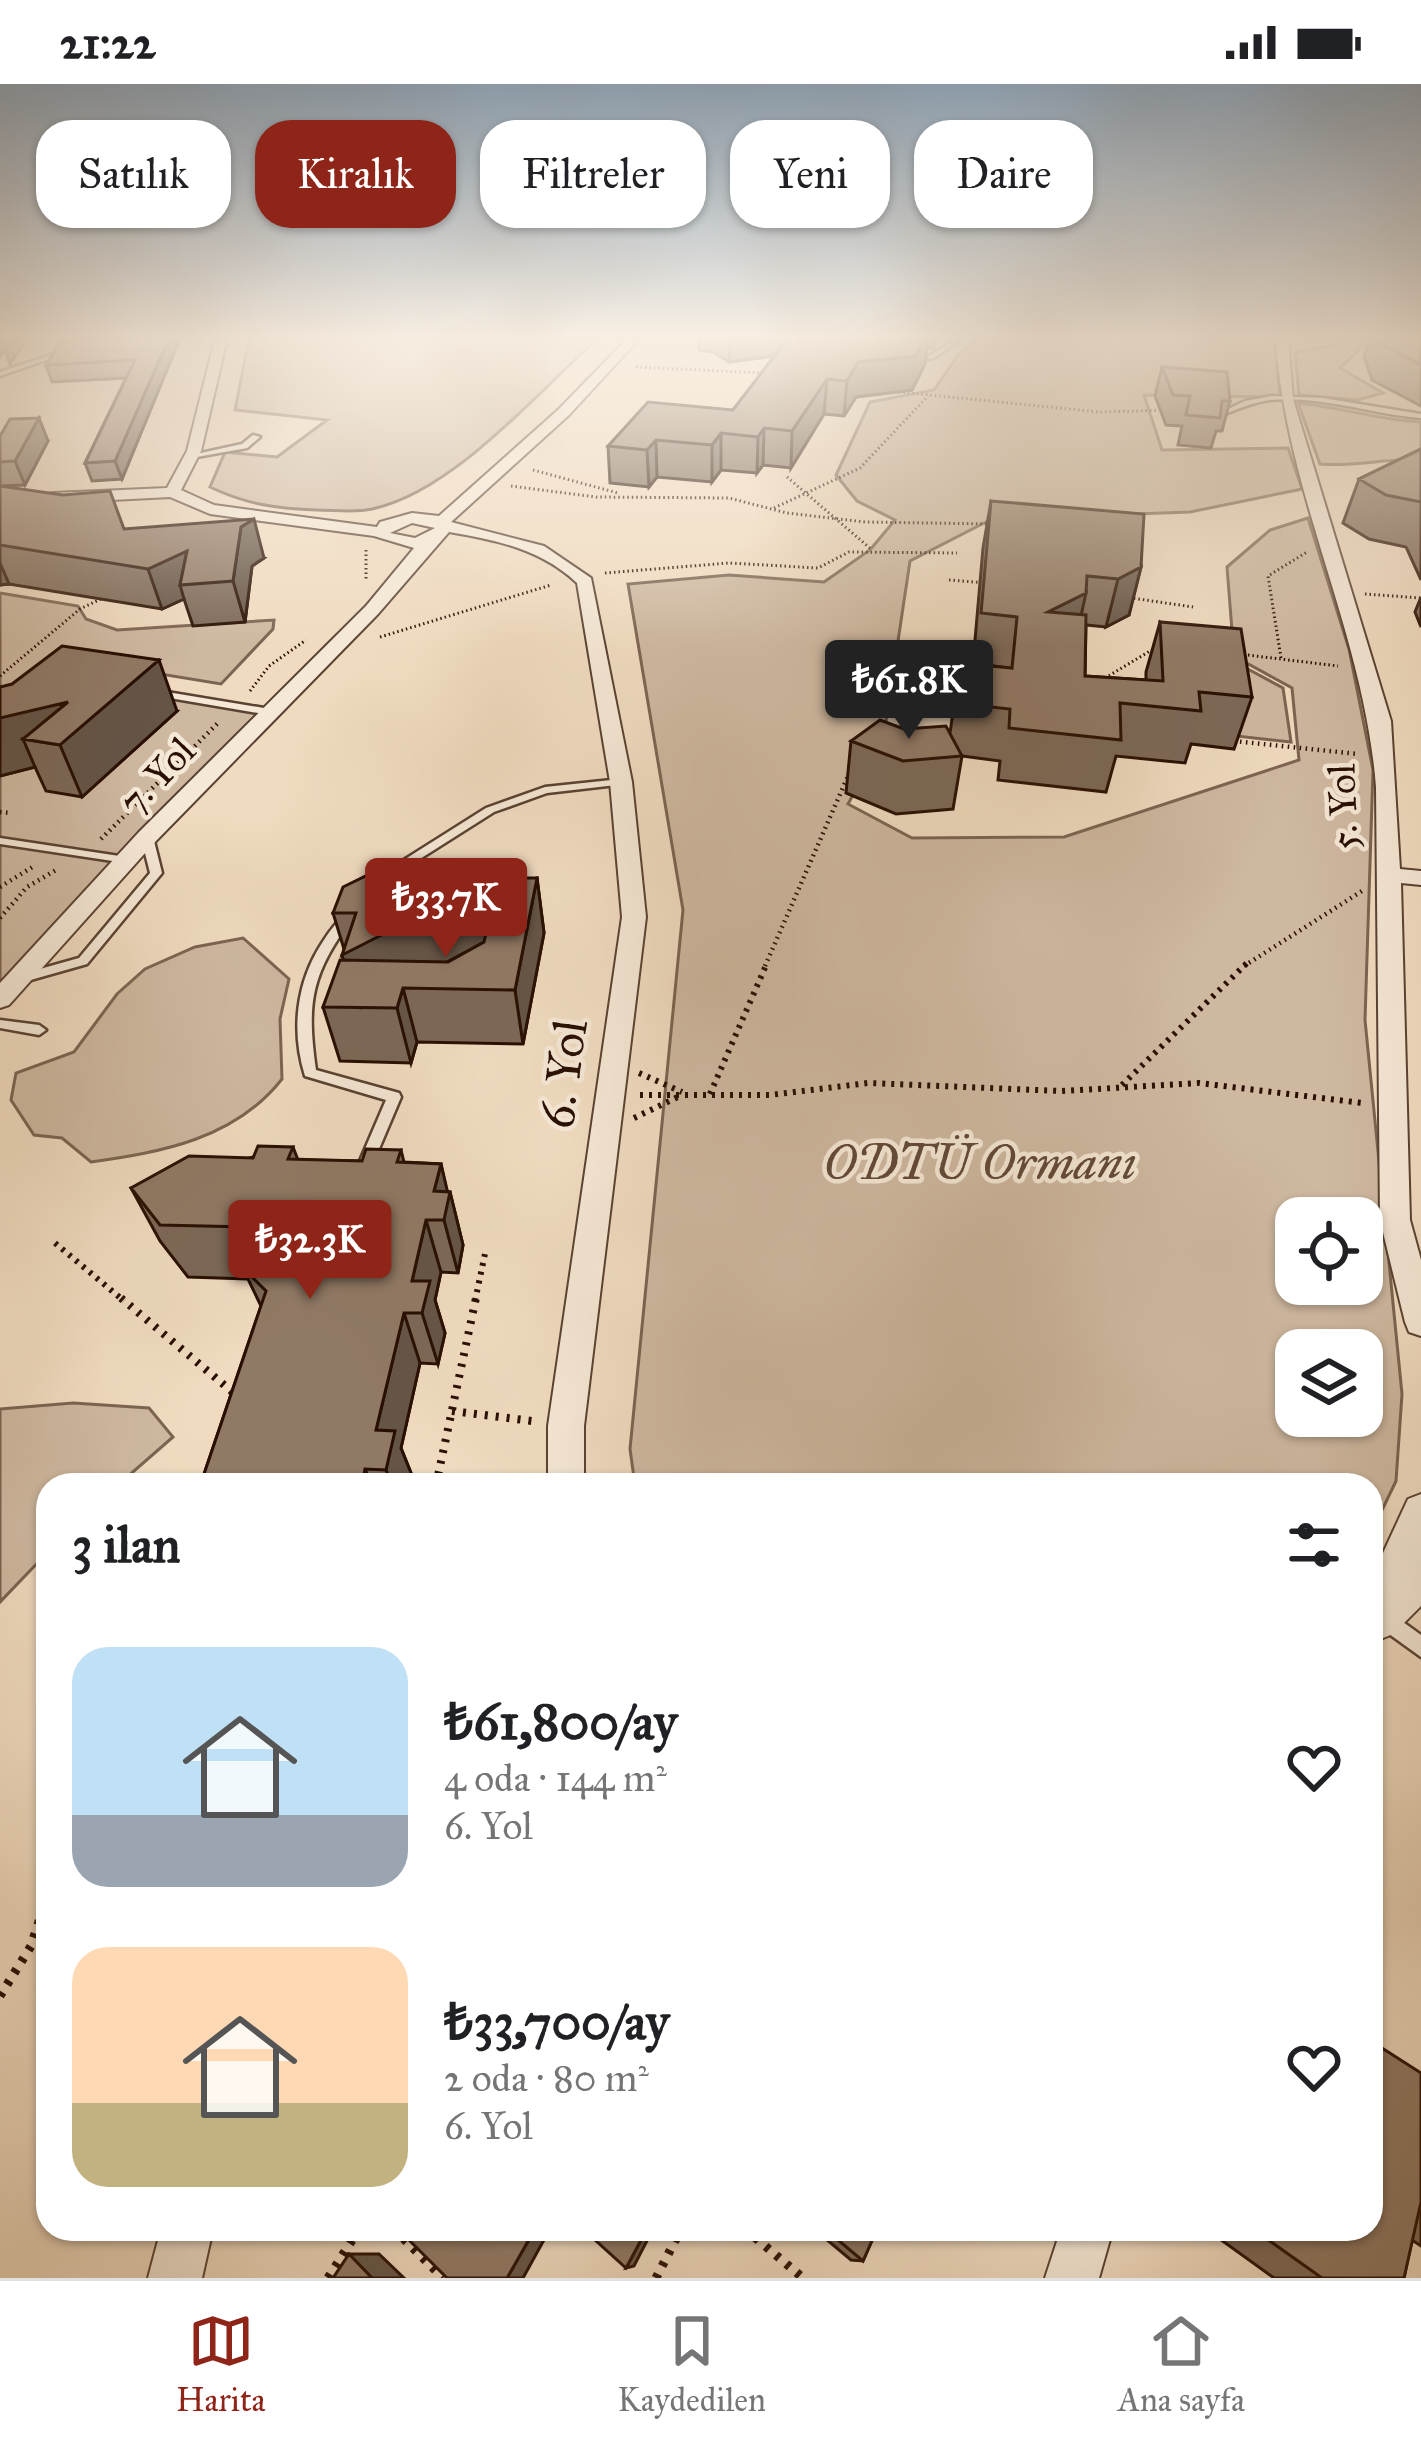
<!DOCTYPE html>
<html lang="tr">
<head>
<meta charset="utf-8">
<style>
	body { margin:0; font-family:"IM FELL Great Primer",serif; background:#f6f6f6; color:#202124; height:100vh; display:flex; flex-direction:column; font-size:45px; white-space:nowrap }
	* { box-sizing:border-box; margin:0 }
	p { font-size:39px; color:#757577 }
	.icon { flex:none; width:66px; height:66px; fill:none; stroke:currentColor; stroke-width:2; stroke-linecap:round; stroke-linejoin:round }
	.map { position:relative; flex:1; overflow:hidden }
	.drawer { position:absolute; left:36px; top:1389px; width:1347px; height:768px; display:flex; flex-direction:column; background:#fff; border-radius:36px; box-shadow:0 3px 9px #0004 }
	.drawer>* { flex:none }
	.top-card { position:absolute; left:36px; top:36px; width:1350px; height:108px; display:flex; gap:24px }
	.controls { position:absolute; left:1275px; top:1113px; display:grid; gap:24px }
	.controls a { display:grid; place-items:center; width:108px; height:108px; border-radius:24px; background:#fff; box-shadow:0 3px 9px #0004; font-size:60px }
	.price { position:absolute; translate:-50% -102px; padding:0 27px; border-radius:12px; background:#8f2418; color:#fff; font-size:39px; line-height:78px; filter:drop-shadow(0 3px 6px #0008) }
	.price::after { content:''; position:absolute; left:50%; top:72px; width:36px; height:27px; margin-left:-18px; background:inherit; clip-path:polygon(0 0,100% 0,50% 100%) }
	.price.on { background:#222; color:#fff }
	ul { padding:0; list-style:none }
	li { display:flex; align-items:center; gap:36px; height:300px; padding:0 36px }
	li span { display:grid; place-items:center; flex:none; width:336px; height:240px; border-radius:36px; color:#555 }
	li>.icon { margin-inline-start:auto }
	span .icon { width:144px; height:144px; fill:#fffc; stroke-width:1 }
	li b { font-size:51px }
	h2 { display:flex; justify-content:space-between; align-items:center; height:144px; padding:0 36px; font-size:51px }
	.pill { padding:0 42px; border-radius:36px; background:#fff; box-shadow:0 3px 9px #0004; font-size:42px; line-height:108px }
	.pill.on { background:#8f2418; color:#fff }
	.status { display:flex; justify-content:space-between; align-items:center; height:84px; padding:0 60px; background:#fff; direction:ltr }
	.status svg { height:33px; fill:currentColor }
	.tabs { display:flex; justify-content:space-around; align-items:center; height:168px; border-top:3px solid #e0e0e0; background:#fff; font-size:33px; color:#757577 }
	.tabs a { display:grid; justify-items:center; gap:6px }
	.tabs .on { color:#8f2418 }
	.map>svg:first-child { display:block }
</style>
</head>
<body>
<div class="status"><b>21:22</b><svg viewBox="0 0 49 12"><path d="M0 12V9h3v3zM5 12V6h3v6zM10 12V3h3v9zM15 12V0h3v12zM26 1h20v11H26zM47 4h2v5h-2z"/></svg></div>
<div class="map">
<svg width="1421" height="2194" viewBox="0 0 1421 2194">
	<rect width="100%" height="100%" fill="#f0dbc0"/>
	<filter id="stains"><feTurbulence type="fractalNoise" baseFrequency=".00167" numOctaves="4"/><feColorMatrix values="0 0 0 0 .2 0 0 0 0 .09 0 0 0 0 .02 0 0 0 .5 -.17"/></filter>
	<radialGradient id="worn" r=".72"><stop offset=".6" stop-color="#630" stop-opacity="0"/><stop offset="1" stop-color="#630" stop-opacity=".3"/></radialGradient>
	<path fill="#ceb8a0" stroke="#7b6451" stroke-width="3" fill-rule="evenodd" d="M249,255H597C537,309 453,408 372,425C355,429 334,426 317,426C278,425 245,420 210,403L225,368L277,373L327,336L235,326Z
		M978,255H1274L1280,313L1144,311L1162,366L1288,364L1302,405L1190,428L992,435L910,477L883,657L848,720L912,754L1064,753L1299,676L1292,604L1234,572L1227,483L1270,446L1308,434L1349,565L1373,686L1365,936L1402,1310L1396,1397L1371,1449V1401H635L630,1365L683,826L628,500L729,491L824,498L870,466L895,436L857,417L836,391L870,318L934,306L959,270ZM1296,1134H1362V1200H1296ZM1296,1266H1362V1332H1296Z
		M1359,255L1368,257L1340,284L1383,309L1358,316L1299,311L1295,269Z
		M1298,319C1340,323 1379,336 1421,338V376C1386,374 1355,383 1320,380Z
		M0,509L78,522L86,535L117,546L274,536L273,545L221,600L118,583L0,660Z
		M1246,584L1283,604L1291,658L1236,652Z
		M145,606L270,628L0,915V663Z
		M243,854L289,895L280,935L282,995C235,1055 162,1068 91,1078L62,1054L34,1051L11,1016L16,989L74,968L117,910L145,885L195,863Z
		M73,1319L149,1324L173,1353L118,1401H48V1468L0,1518V1325Z"/>
	<g fill="none" stroke-linecap="round" stroke-linejoin="round">
		<defs>
			<path id="service" d="M956,255H962L932,275L905,273L929,272Z
				M65,266L67,269L0,292V288Z
				M1272,312L1322,314L1421,330V334C1371,330 1320,311 1270,316C1254,318 1240,324 1225,330L1222,328L1245,317Z
				M253,351L260,353L247,364L191,374L187,372L242,360Z
				M155,606L270,625L275,628L270,631L152,611L150,609Z
				M621,695L625,696V700L547,709L494,728L382,799L378,800L372,796L486,724L545,703Z
				M147,750L153,753L162,789L87,880L20,899L15,898L14,895L15,892L79,874L150,789L141,753Z
				M0,754L126,773L132,776L126,779L0,760Z
				M347,829L353,833C312,890 306,916 316,986L399,1009L401,1013L373,1079L366,1085L359,1079L386,1016L305,992C291,947 296,899 322,859C329,848 337,837 347,829Z
				M0,936L39,941L46,946L39,951L0,944Z
				M1385,1525L1421,1551V1573L1378,1542L1375,1535L1378,1528Z"/>
			<path id="minor" d="M215,255H227L201,367L181,406L214,421L377,443L380,438L412,429L439,432L559,325L627,255H639L569,331L451,438L544,462L591,494L632,698L646,833L584,1342V1401H548V1342L622,833L610,698L577,499C541,465 496,456 449,448L378,530L155,758L9,921L0,924V899L139,748L366,522L414,464L374,452L210,430L170,413L53,419L0,431V421L53,409L167,404L187,367ZM412,439L435,444L415,454L390,449Z
				M1276,255H1288L1293,315L1391,637L1400,785L1421,787V801L1401,799L1410,1136L1421,1176V1252L1409,1248L1405,1238L1380,1136L1376,703C1364,548 1285,408 1276,255Z
				M1421,1410V1522L1393,1550L1371,1559V1495L1408,1415Z
				M161,2145H213L202,2194H148Z
				M1061,2145H1113L1099,2194H1045Z"/>
		</defs>
		<use href="#service" stroke="#5a4232" stroke-width="5"/>
		<use href="#minor" stroke="#5a4232" stroke-width="4"/>
		<path stroke="#280f02" stroke-width="3" stroke-dasharray="1.5 3" stroke-linecap="butt" d="M636,283L764,289
			M890,307L1099,328L1168,326
			M533,386L618,409
			M787,393L871,465
			M511,402L596,413L729,414L787,429L865,438L992,440
			M774,424L860,384L928,312
			M366,466V495
			M605,489L729,479L818,484L849,468L957,469
			M949,496L987,499
			M1365,510L1421,514
			M1125,513L1193,523
			M380,553L551,501
			M1239,570L1338,582
			M1281,574L1268,492L1307,468
			M0,592L80,525L109,511
			M1105,594L1155,564
			M250,607L269,582L306,556"/>
		<path stroke="#280f02" stroke-width="4.5" stroke-dasharray="1.5 4.5" stroke-linecap="butt" d="M1234,657L1358,670
			M0,728L11,729
			M101,755L219,638
			M0,803L34,782
			M0,834L27,803L56,786
			M765,882L848,692
			M1244,882L1362,807"/>
		<path stroke="#280f02" stroke-width="6" stroke-dasharray="3 6" stroke-linecap="butt" d="M639,989L682,1008
			M1122,1001L1247,879
			M710,1010L767,879
			M640,1011H770L868,999L1062,1007L1199,999L1362,1019
			M634,1034L682,1011
			M55,1159L124,1217
			M475,1217L486,1165"/>
		<path stroke="#280f02" stroke-width="8" stroke-dasharray="3 8" stroke-linecap="butt" d="M121,1214L236,1311
			M452,1327L532,1337
			M436,1401L476,1214"/>
		<path stroke="#280f02" stroke-width="9" stroke-dasharray="4.5 9" stroke-linecap="butt" d="M0,1912L31,1862L48,1810
			M394,2145L443,2194
			M745,2145L803,2194
			M328,2194L359,2145
			M656,2194L681,2145"/>
		<use href="#service" fill="#f5e8d6" fill-rule="evenodd"/>
		<use href="#minor" fill="#f5e8d6" fill-rule="evenodd"/>
	</g>
	<path fill="#7c6857" stroke="#280f02" stroke-width="3" d="M180,254L122,395L92,397L85,379L126,294L52,298L46,281Z
		M699,254H938L933,264H927L925,280L912,306L856,313L844,332L824,330L791,384L763,381L757,389L721,386L712,398L657,393L649,403L610,399L608,362L733,326L775,272L729,278L713,268L699,266Z
		M1370,254H1421V322L1372,296L1364,272Z
		M1162,283L1230,317L1222,347H1216L1211,364L1178,361L1182,342L1166,341L1155,312Z
		M0,352L48,357L25,401L2,402L124,445L264,474L252,482L245,538L193,542L184,515L162,525L9,500L0,501Z
		M1421,365V496L1406,463L1369,455L1343,439L1359,395Z
		M991,417L1141,483L1129,531L1106,543L1086,541L1085,592L1146,596V588L1160,538L1252,613L1234,665L1191,660L1185,679L1116,672L1106,708L998,696L1000,677L962,672L953,725L896,730L846,709L851,657L904,645L950,649L960,579L1007,584L973,579L983,464Z
		M1421,513V543L1415,528Z
		M0,603L177,627L82,713L46,707L35,683L0,692Z
		M428,793L494,794L496,806L537,794L544,849L523,960L417,958L411,979L340,977L323,923L343,876L344,865L333,829Z
		M293,1063L298,1076L362,1077L401,1066L404,1078L441,1080L447,1108H450L463,1161L458,1189L441,1188L435,1216L445,1249L438,1280L420,1279L401,1364L413,1394L412,1401H159L201,1399L261,1222L248,1195L188,1193L160,1157L131,1104Z
		M1421,1989V2162L1412,2156L1404,2194H1274L1206,2145H1371Z
		M814,2145H877L863,2177L851,2176Z"/>
	<path fill="#655547" stroke="#280f02" stroke-width="3" d="M0,254H3L6,263L0,274Z
		M14,254H28L10,280L5,265Z
		M169,254H180L122,395L115,377Z
		M730,254H802L801,268L729,278Z
		M925,254H928L925,280L912,306L856,313L844,332L847,297L858,278Z
		M827,295L824,330L791,384L792,347Z
		M39,334L48,357L25,401L15,377Z
		M764,344L763,381L757,389L758,353Z
		M721,349V386L712,398V361Z
		M656,356L657,393L649,403L647,366Z
		M254,435L264,474L252,482L245,538L233,497L241,443Z
		M187,467L180,501L184,515L162,525L148,485Z
		M0,479L9,500L0,501Z
		M1141,483L1129,531L1106,543L1118,495Z
		M1086,509L1075,559L1048,528Z
		M159,576L177,627L82,713L60,661L23,655L35,683L0,692V634Z
		M426,785L434,824L494,794L503,848L361,924L357,923L342,871L424,793Z
		M537,794L544,849L523,960L515,906Z
		M403,904L417,958L411,979L397,924Z
		M441,1080L449,1114L450,1108L463,1161L458,1189L444,1136L434,1107Z
		M426,1136L441,1188L435,1216L445,1249L438,1280L412,1197Z
		M404,1229L420,1279L401,1364L413,1394L412,1401H392L386,1386L376,1346Z
		M365,1385L372,1401H362Z
		M535,2145H550L523,2194H507Z
		M647,2145H653L634,2182L626,2184Z
		M349,2170H379L404,2194H372Z"/>
	<path fill="#907965" stroke="#280f02" stroke-width="3" d="M79,254H169L115,377L85,379L135,276L46,281L60,258Z
		M788,254H925L916,272L858,278L847,297L827,295L792,347L764,344L758,353L721,349L712,361L656,356L647,366L608,362L648,318L733,326Z
		M1381,254H1421V281L1384,261Z
		M1162,283L1227,288L1230,317H1222L1220,334L1186,331L1190,312L1173,311Z
		M39,334L15,377L0,378V352L10,335Z
		M1421,365V418L1386,411L1359,395Z
		M0,402L63,411L110,407L124,445L254,435L241,443L233,497L180,501L187,467L148,485L0,461Z
		M991,417L1144,430L1141,483L1118,495L1087,492L1086,509L1048,528L1086,531L1085,592L1163,597L1160,538L1241,545L1252,613L1199,608L1201,627L1120,619L1121,656L1009,644L1010,625L954,619L960,579L1012,584L1017,533L981,529Z
		M62,562L159,576L60,661L23,655L68,618L0,634V603L12,600Z
		M880,636L904,645L946,642L962,672L903,677L851,657Z
		M382,784L426,785L424,793L494,794L342,871L356,829H333L343,803Z
		M499,794H537L515,906L403,904L397,924L323,923L340,876L448,878L484,858Z
		M258,1062L293,1063L288,1075L362,1077L366,1065L401,1066L397,1078L441,1080L434,1107L450,1108L444,1136H426L412,1197H430L422,1229H404L376,1346L395,1347L386,1386L365,1385L362,1401H159L160,1398L201,1399L266,1207L243,1184L247,1143L160,1141L131,1104L189,1072L253,1074Z
		M1371,1957L1421,1989V2118L1404,2194H1322L1253,2145H1371Z
		M398,2145H535L507,2194H447Z
		M583,2145H647L626,2184Z
		M825,2145H877L863,2177Z
		M349,2170L372,2194H333Z"/>
	<linearGradient id="sky" x2="0" y2="1"><stop stop-color="#90a8be"/><stop offset="0.45" stop-color="#f8efe3"/><stop offset="1" stop-color="#f8efe3" stop-opacity="0"/></linearGradient>
	<rect width="1421" height="562" fill="url(#sky)"/>
	<g text-anchor="middle" dominant-baseline="central" stroke-width="9" stroke-linejoin="round" paint-order="stroke">
		<g font-size="39" fill="#280f02" stroke="#f5e8d6">
			<text transform="translate(157 692) rotate(-46)">7. Yol</text>
			<text transform="translate(1343 723) rotate(-92)">5. Yol</text>
		</g>
		<g font-size="48" fill="#280f02" stroke="#f5e8d6">
			<text transform="translate(563 990) rotate(-82)">6. Yol</text>
		</g>
		<g font-size="48" font-style="italic" fill="#624a39" stroke="#f5e8d6">
			<text x="980" y="1078">ODTÜ Ormanı</text>
		</g>
	</g>
	<rect width="100%" height="100%" filter="url(#stains)"/>
	<rect width="100%" height="100%" fill="url(#worn)"/>
</svg>
<div class="controls">
<a><svg class="icon" aria-label="locate" viewBox="0 0 24 24"><circle cx="12" cy="12" r="6"/><path d="M12 2v4M12 18v4M2 12h4M18 12h4"/></svg></a>
<a><svg class="icon" aria-label="layers" viewBox="0 0 24 24"><path d="M12 4l9 5-9 5-9-5zM3 14l9 5 9-5"/></svg></a>
</div>
<b class="price on" style="left:909px;top:658px">₺61.8K</b>
<b class="price" style="left:446px;top:876px">₺33.7K</b>
<b class="price" style="left:310px;top:1218px">₺32.3K</b>
<div class="top-card">
<a class="pill">Satılık</a>
<a class="pill on">Kiralık</a>
<a class="pill">Filtreler</a>
<a class="pill">Yeni</a>
<a class="pill">Daire</a>
</div>
<section class="drawer">
<h2>3 ilan<svg class="icon" aria-label="filters" viewBox="0 0 24 24"><path d="M4 7h16M4 17h16"/><circle cx="9" cy="7" r="2"/><circle cx="15" cy="17" r="2"/></svg></h2>
<ul>
<li><span style="background:linear-gradient(#bfe0f5 70%,#9aa5b1 0)"><svg class="icon" aria-label="home" viewBox="0 0 24 24"><path d="M3 11l9-7 9 7M6 9v11h12V9"/></svg></span><div><b>₺61,800/ay</b><p>4 oda · 144 m²</p><p>6. Yol</p></div><svg class="icon" aria-label="heart" viewBox="0 0 24 24"><path d="M12 20l-8-8c-3-5 5-10 8-4 3-6 11-1 8 4z"/></svg></li>
<li><span style="background:linear-gradient(#ffd9b3 65%,#c2b280 0)"><svg class="icon" aria-label="home" viewBox="0 0 24 24"><path d="M3 11l9-7 9 7M6 9v11h12V9"/></svg></span><div><b>₺33,700/ay</b><p>2 oda · 80 m²</p><p>6. Yol</p></div><svg class="icon" aria-label="heart" viewBox="0 0 24 24"><path d="M12 20l-8-8c-3-5 5-10 8-4 3-6 11-1 8 4z"/></svg></li>
</ul>
</section>
</div>
<nav class="tabs">
<a class="on"><svg class="icon" aria-label="map" viewBox="0 0 24 24"><path d="M3 6l6-2 6 2 6-2v14l-6 2-6-2-6 2zM9 4v14M15 6v14"/></svg>Harita</a>
<a><svg class="icon" aria-label="saved" viewBox="0 0 24 24"><path d="M7 4h10v16l-5-4-5 4z"/></svg>Kaydedilen</a>
<a><svg class="icon" aria-label="home" viewBox="0 0 24 24"><path d="M3 11l9-7 9 7M6 9v11h12V9"/></svg>Ana sayfa</a>
</nav>
</body>
</html>
